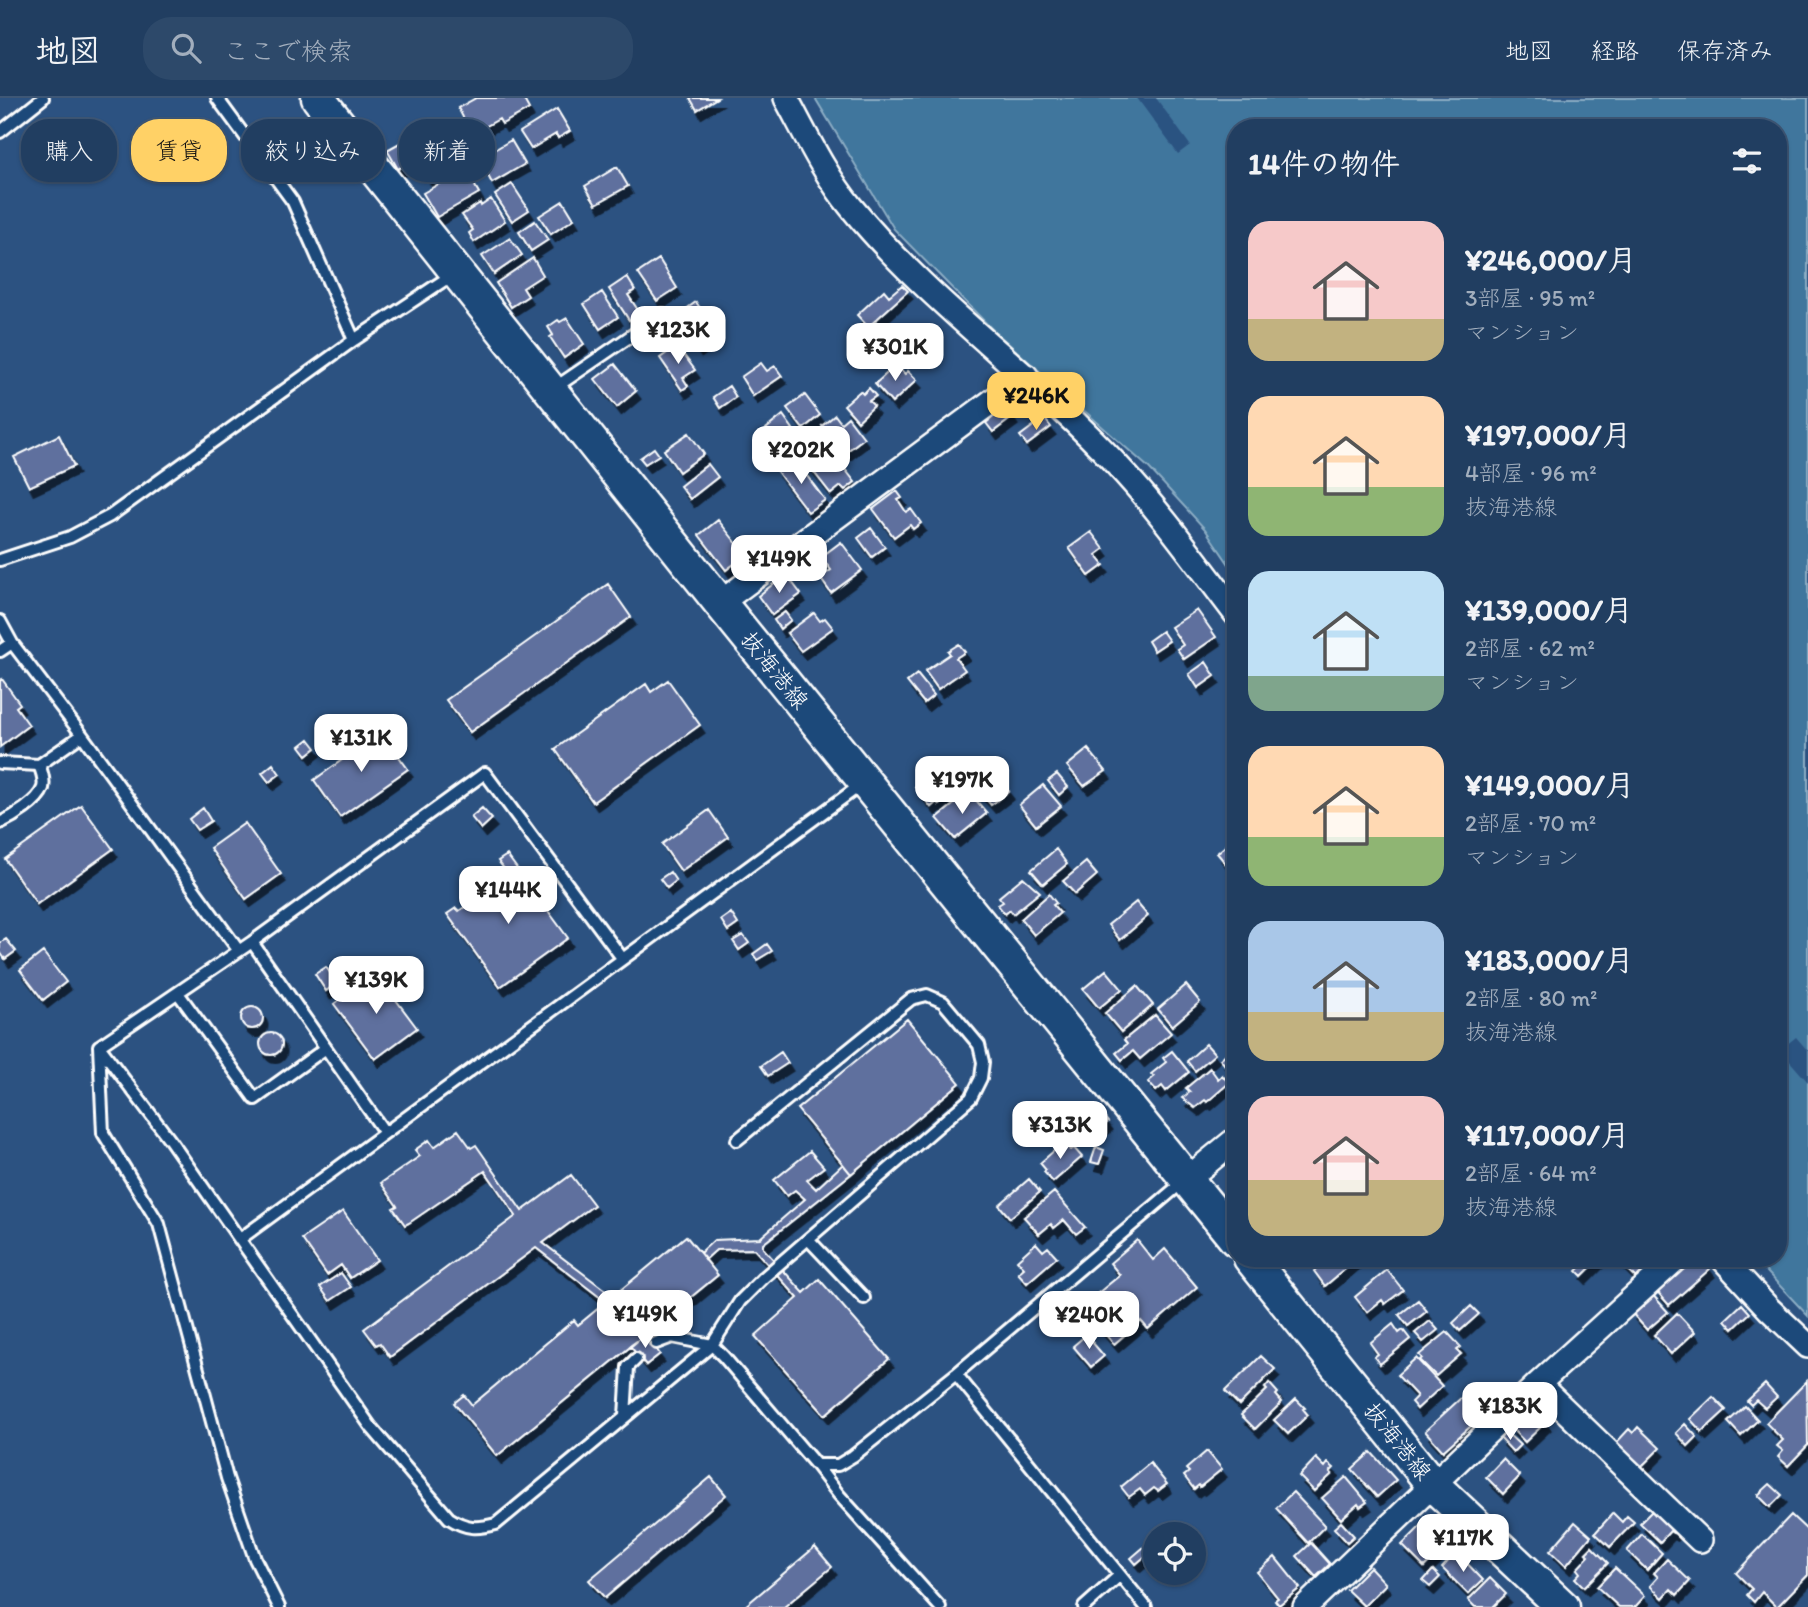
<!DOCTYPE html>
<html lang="ja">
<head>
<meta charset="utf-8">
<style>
	body { margin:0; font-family:Itim,"Klee One",sans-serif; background:#2d496a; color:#f1f3f6; height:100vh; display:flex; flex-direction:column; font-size:26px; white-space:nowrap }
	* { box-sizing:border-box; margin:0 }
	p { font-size:23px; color:#a2aebd }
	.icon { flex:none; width:38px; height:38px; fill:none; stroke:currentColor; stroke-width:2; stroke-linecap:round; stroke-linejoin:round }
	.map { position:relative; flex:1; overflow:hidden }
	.sheet { position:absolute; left:1227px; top:21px; width:560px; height:1148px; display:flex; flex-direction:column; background:#213e61; border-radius:28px; box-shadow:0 2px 5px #0004,0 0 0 2px #3e5776 }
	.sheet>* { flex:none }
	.top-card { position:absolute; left:21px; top:21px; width:665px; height:63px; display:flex; gap:14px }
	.controls { position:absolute; left:1143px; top:1424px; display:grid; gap:14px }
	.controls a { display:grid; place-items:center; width:63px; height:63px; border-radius:50%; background:#213e61; box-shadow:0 2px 5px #0004,0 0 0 2px #3e5776; font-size:35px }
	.price { position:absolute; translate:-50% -60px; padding:0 16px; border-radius:14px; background:#fff; color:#222; font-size:23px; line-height:46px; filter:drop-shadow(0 2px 4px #0008) }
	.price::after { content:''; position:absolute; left:50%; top:42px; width:21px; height:16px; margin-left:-10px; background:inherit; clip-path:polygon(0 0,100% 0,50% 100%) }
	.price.current { background:#ffd166; color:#111 }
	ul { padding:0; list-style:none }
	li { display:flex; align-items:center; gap:21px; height:175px; padding:0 21px }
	li span { display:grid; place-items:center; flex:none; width:196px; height:140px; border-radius:21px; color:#555 }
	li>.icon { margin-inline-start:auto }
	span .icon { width:84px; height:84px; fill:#fffc; stroke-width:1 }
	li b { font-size:30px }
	h2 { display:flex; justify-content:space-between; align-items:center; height:84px; padding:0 21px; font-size:30px }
	.chip { padding:0 24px; border-radius:28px; background:#213e61; box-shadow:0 2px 5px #0004,0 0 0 2px #3e5776; font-size:24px; line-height:63px }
	.chip.current { background:#ffd166; color:#111 }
	header { display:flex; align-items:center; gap:42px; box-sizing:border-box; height:98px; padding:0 35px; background:#213e61; border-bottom:2px solid #3e5776 }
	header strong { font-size:33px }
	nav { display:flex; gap:38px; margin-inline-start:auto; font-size:24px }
	.search { width:490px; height:63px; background:#2d496a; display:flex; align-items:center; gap:18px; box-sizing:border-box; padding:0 24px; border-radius:28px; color:#a2aebd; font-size:26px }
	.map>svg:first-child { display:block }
</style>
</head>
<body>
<header>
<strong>地図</strong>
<div class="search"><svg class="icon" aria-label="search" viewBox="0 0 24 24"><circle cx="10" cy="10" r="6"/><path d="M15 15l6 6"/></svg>ここで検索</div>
<nav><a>地図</a><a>経路</a><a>保存済み</a></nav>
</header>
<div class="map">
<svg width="1808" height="1509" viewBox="0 0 1808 1509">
	<defs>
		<filter id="shadow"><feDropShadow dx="4.5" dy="8" stdDeviation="0" flood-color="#0009"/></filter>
	</defs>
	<rect width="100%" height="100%" fill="#2c5281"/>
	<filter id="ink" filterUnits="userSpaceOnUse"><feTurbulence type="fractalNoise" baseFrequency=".0143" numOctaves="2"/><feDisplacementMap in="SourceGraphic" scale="14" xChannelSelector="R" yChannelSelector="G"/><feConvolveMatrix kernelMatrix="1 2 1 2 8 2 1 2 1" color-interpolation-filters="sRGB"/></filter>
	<g filter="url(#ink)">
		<path fill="#40769d" stroke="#8cadc4" stroke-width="2" d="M815,0H1808V1218L1754,1160H1778V30H1236L1235,475L1205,431L1149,370L993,232L894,131Z"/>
		<path fill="#2c5281" d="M1137,0H1156L1190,47L1178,56Z
			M1796,939L1808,953V984L1780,952Z"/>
		<path fill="#5f709e" stroke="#fff" stroke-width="2" filter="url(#shadow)" d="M476,0H523L529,11L502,26L499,21L472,36L458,10Z
			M690,0H717L697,12Z
			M557,11L570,33L558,40L556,36L531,51L520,34Z
			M434,26L445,45L398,71L387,52Z
			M511,42L525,66L492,85L479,61Z
			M451,48L460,65L429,83L419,66Z
			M617,69L628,88L596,106L585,88Z
			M465,71L479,95L437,119L423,95Z
			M512,86L529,112L512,123L495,97Z
			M491,101L505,123L474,144L469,135L473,132L462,117L480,105L481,108Z
			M563,103L574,121L551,136L539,118Z
			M535,123L548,142L531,153L519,134Z
			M510,140L522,157L494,176L482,158Z
			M533,160L543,177L523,190L528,198L511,209L496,185Z
			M659,161L677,190L657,203L638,175Z
			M627,179L635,192L628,197L640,215L629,222L609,191Z
			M902,187L908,193L868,229L857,217L884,192L889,198Z
			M602,194L618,219L600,231L584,206Z
			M696,204L718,236L697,251L679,227L684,224L678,217Z
			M567,220L584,246L564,260L550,239L553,237L548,229L558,222L560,224Z
			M677,248L695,272L683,280L688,288L682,292L660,260Z
			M761,265L767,273L775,268L782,278L753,298L741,279Z
			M615,266L636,293L617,309L595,281Z
			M896,267L905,276L908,273L917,282L892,305L875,286Z
			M729,288L736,299L720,310L713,299Z
			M869,290L876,298L869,303L874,308L858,323L844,307L860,293L863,296Z
			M805,297L820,317L803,331L787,310Z
			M1006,309L1013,319L993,334L986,325Z
			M783,317L793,331L776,344L766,331Z
			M835,317L841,325L848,319L864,340L843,356L822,328Z
			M1044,320L1051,329L1027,347L1020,338Z
			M689,335L704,356L679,374L664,352Z
			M59,337L74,368L29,389L14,359Z
			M820,339L855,384L845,392L841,388L831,396L799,355Z
			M654,350L659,357L645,366L640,360Z
			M784,363L791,371L798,366L825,402L808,414L775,371Z
			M708,366L718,379L690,401L680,388Z
			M897,393L902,400L898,402L906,414L911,411L921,425L913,431L910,427L894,439L873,411Z
			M718,422L746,457L726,472L699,437Z
			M871,430L885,449L872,459L858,440Z
			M1091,434L1104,451L1096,457L1104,467L1089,478L1069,450Z
			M841,444L862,472L831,495L820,480L831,472L821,459Z
			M786,476L801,496L772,517L758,498Z
			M608,486L631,519L470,634L446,602Z
			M1197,512L1216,539L1184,561L1177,551L1183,547L1171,529Z
			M785,514L791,522L780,531L774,522Z
			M814,515L820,523L825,520L833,530L801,553L787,535Z
			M1162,533L1169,543L1154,553L1148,543Z
			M959,546L965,554L956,560L965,572L938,591L925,573L950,556L948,553Z
			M1206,564L1215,578L1198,590L1189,576Z
			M917,576L934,597L924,605L907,584Z
			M2,581L20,606L16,609L29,627L0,649V583Z
			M668,582L700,627L593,704L555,651L646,586L651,594Z
			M381,634L408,671L340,719L314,682Z
			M309,641L316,650L307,657L300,648Z
			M1088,651L1106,673L1084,688L1067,668Z
			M273,666L280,676L269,684L262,675Z
			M937,671L940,675L943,672L953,683L949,686L955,693L939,707L937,704L931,709L915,689Z
			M1057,676L1068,689L1059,697L1048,683Z
			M996,677L1009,693L991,707L978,692Z
			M1043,687L1061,708L1036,728L1019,707Z
			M969,694L987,715L955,741L937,720Z
			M81,707L113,751L37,806L5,761Z
			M203,710L211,723L197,732L189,721Z
			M482,710L492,721L481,731L471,719Z
			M709,712L728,739L681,773L662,746Z
			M245,725L281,776L246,801L210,750Z
			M1236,739V760L1227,767L1217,755Z
			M1056,751L1067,766L1043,786L1031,772Z
			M507,757L568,840L500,889L447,816L456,810L459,813L509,777L498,763Z
			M1086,764L1097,777L1075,796L1063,783Z
			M670,774L676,783L667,790L660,781Z
			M1023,779L1040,794L1013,816L1010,812L1005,816L998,807L1003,804L999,799Z
			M1049,796L1056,805L1053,807L1060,815L1034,837L1021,821Z
			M1136,804L1148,818L1120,842L1108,827Z
			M731,815L738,826L728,833L721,822Z
			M743,837L749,845L739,852L733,843Z
			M6,841L16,853L5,861L0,854V845Z
			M767,846L772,853L757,862L753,856Z
			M43,854L66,884L43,902L20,872Z
			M326,869L337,885L326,893L315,876Z
			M1106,872L1122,891L1099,910L1083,891Z
			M376,875L417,930L375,961L334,906Z
			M1186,887L1200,904L1172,928L1158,911Z
			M1137,888L1153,907L1121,934L1105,915Z
			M241 920a11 11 0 1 1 22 0a11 11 0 1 1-22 0Z
			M1155,917L1171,935L1140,961L1133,953L1122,962L1116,955L1127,946L1124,942Z
			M907,921L960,985L851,1076L797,1011Z
			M260 946a11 11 0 1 1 22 0a11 11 0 1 1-22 0Z
			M1206,946L1215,956L1195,973L1187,963Z
			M1236,947V977L1234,978L1220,961Z
			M1172,953L1189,974L1166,993L1162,988L1156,993L1148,984L1154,979L1151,976L1166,964L1163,960Z
			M781,954L788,965L768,978L761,968Z
			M1210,970L1218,981L1222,977L1229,985L1207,1004L1205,1002L1195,1010L1182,1000L1190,994L1186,990Z
			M1102,1016L1108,1024L1096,1034L1089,1026Z
			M458,1032L471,1050L476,1047L522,1113L571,1077L594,1107L543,1145L613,1198L606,1204L536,1150L390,1259L380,1245L376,1247L364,1231L516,1118L485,1073L409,1125L405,1127L393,1110L397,1108L381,1085L420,1058L415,1052L429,1042L434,1049Z
			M1064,1044L1071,1052L1074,1050L1082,1059L1053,1084L1044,1074L1046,1072L1040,1065Z
			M1096,1049L1104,1052L1099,1066L1091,1064Z
			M810,1053L824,1069L807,1082L816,1091L843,1066L851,1076L763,1146V1150L804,1195L819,1181L889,1261L825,1317L755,1238L798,1200L754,1151L716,1152L705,1162L700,1155L714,1142L760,1140L805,1101L795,1092L787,1098L774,1082Z
			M1029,1081L1040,1094L1010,1120L999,1107Z
			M1054,1094L1085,1129L1076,1136L1064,1122L1054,1130L1051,1126L1039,1136L1024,1119Z
			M343,1113L377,1162L350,1180L341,1167L327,1177L302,1141Z
			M686,1138L718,1177L497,1358L454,1305L464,1297L472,1307L574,1222L578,1227Z
			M1137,1142L1153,1162L1165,1151L1197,1189L1148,1231L1141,1223L1114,1246L1092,1221L1098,1216L1087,1204L1120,1177L1110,1165Z
			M1036,1145L1043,1153L1048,1149L1057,1159L1027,1185L1018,1175L1024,1170L1017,1162Z
			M1314,1160H1355L1356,1162L1325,1188L1314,1173L1317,1170L1311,1162Z
			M1590,1160H1600L1582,1178L1577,1173Z
			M1616,1160H1650L1643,1167L1645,1171L1636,1180Z
			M1691,1160H1701L1710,1171L1669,1207L1655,1191Z
			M1387,1172L1403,1192L1385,1206L1382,1202L1367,1214L1355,1199Z
			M341,1175L351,1189L330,1203L320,1189Z
			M1651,1195L1668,1214L1647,1232L1631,1214Z
			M1418,1202L1427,1213L1408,1228L1399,1217Z
			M1742,1206L1750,1215L1733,1231L1725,1222Z
			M1471,1208L1479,1216L1460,1233L1453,1225Z
			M1677,1215L1695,1234L1671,1256L1654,1237Z
			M1430,1223L1438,1232L1423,1244L1415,1235Z
			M1393,1226L1399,1235L1403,1232L1410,1241L1380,1266L1374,1259L1378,1256L1370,1245Z
			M1447,1234L1461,1249L1457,1252L1461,1256L1436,1278L1420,1262L1422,1260L1419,1257Z
			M645,1237L660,1256L646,1267L630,1248Z
			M1086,1237L1104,1258L1091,1269L1073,1248Z
			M1261,1258L1275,1271L1239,1307L1225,1293Z
			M1416,1260L1442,1288L1417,1311L1411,1304L1417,1298L1397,1277Z
			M1807,1283L1808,1347L1788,1368L1778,1359L1783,1353L1777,1348L1783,1342L1766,1325Z
			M1269,1285L1278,1295L1276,1297L1282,1304L1255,1331L1241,1317L1267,1292L1265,1290Z
			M1765,1286L1777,1299L1765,1310L1756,1302L1751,1307L1747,1303Z
			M1713,1299L1726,1312L1702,1334L1690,1321Z
			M1461,1300L1480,1320L1443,1353L1425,1333Z
			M1296,1301L1305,1310L1303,1311L1308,1317L1288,1336L1274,1322Z
			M1745,1308L1758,1322L1741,1338L1728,1324Z
			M1531,1309L1546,1324L1525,1344L1510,1329Z
			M1685,1326L1697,1339L1688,1348L1676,1335Z
			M1638,1329L1660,1350L1641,1369L1616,1345L1629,1331L1633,1335Z
			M1506,1334L1520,1347L1513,1354L1500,1340Z
			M1207,1353L1222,1371L1200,1389L1199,1387L1194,1391L1184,1378L1189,1374L1186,1371Z
			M1371,1354L1396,1382L1377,1399L1352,1371Z
			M1316,1360L1325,1369L1328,1365L1334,1370L1330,1374L1332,1376L1314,1393L1299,1378Z
			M1503,1361L1520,1378L1503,1396L1486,1379Z
			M1150,1365L1167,1386L1158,1393L1154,1390L1145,1397L1140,1391L1129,1399L1121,1389Z
			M711,1379L726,1397L605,1500L589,1482Z
			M1346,1379L1367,1404L1360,1409L1358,1406L1341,1421L1322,1400Z
			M1770,1386L1782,1397L1770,1409L1758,1397Z
			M1293,1394L1325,1428L1308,1445L1276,1410Z
			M1656,1409L1678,1430L1673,1435L1670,1433L1660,1444L1640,1425Z
			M1613,1415L1622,1424L1627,1418L1634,1424L1610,1449L1595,1435Z
			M1791,1417L1808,1433V1477L1777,1509L1762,1494L1754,1504L1747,1497L1752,1491L1736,1475Z
			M1341,1424L1354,1438L1347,1444L1334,1430Z
			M1575,1424L1591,1438L1566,1468L1550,1453Z
			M1423,1426L1434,1437L1439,1432L1450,1443L1424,1469L1402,1447Z
			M1642,1436L1662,1455L1647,1472L1627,1453Z
			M1311,1445L1330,1466L1316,1479L1297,1458Z
			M815,1449L832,1469L784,1509H744Z
			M1144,1449L1149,1455L1136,1466L1131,1460Z
			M1592,1449L1608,1465L1584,1489L1575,1480L1580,1475L1577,1471L1589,1458L1586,1455Z
			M1459,1457L1483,1482L1468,1496L1442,1470L1451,1460L1454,1462Z
			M1275,1459L1300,1490L1279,1507L1275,1502L1278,1500L1257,1474Z
			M1667,1461L1690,1483L1677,1497L1671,1491L1663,1500L1650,1488L1658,1479L1654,1475Z
			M1370,1469L1386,1486L1364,1508L1347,1492Z
			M1615,1470L1645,1498L1635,1509H1619L1597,1489Z
			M1433,1472L1440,1479L1430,1489L1423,1483Z
			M1490,1480L1506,1496L1493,1509H1475L1468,1502Z"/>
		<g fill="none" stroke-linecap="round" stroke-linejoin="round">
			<defs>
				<path id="lane" d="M217,0L293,104L354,242
					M0,34L43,0
					M553,291L663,216
					M0,462L70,439L110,418L354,242L455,175
					M0,523L12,545L82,637L239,853
					M0,553L12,545
					M0,665L39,667L82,637
					M0,725C13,719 38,704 43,690C45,682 42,674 39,667
					M252,844L385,1035
					M178,895L255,1001L326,950
					M99,948L170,1042L371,1329L449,1420C466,1431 477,1431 496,1426L712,1247L724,1259L816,1367H838L853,1358L956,1276L1184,1083
					M99,948L252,844L485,675L622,860
					M99,948L103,1035L159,1126L227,1380L255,1461L279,1509
					M240,1141L862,686
					M809,1142L864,1200
					M656,1245L672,1239L712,1247L740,1203L763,1180L971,1000L981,980L983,964L979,947L943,904L927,897L911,901L737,1042
					M956,1276L1146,1509
					M625,1318L628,1269L636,1261
					M816,1367L839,1397L940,1509
					M1084,1509L1120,1477"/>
				<path id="street" d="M786,0C805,35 826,79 851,109C929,205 1033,276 1117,367C1161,414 1197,465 1236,516
					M720,505L1026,278
					M1187,1081L1236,1041
					M1722,1160L1769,1211L1808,1248
					M1538,1286L1700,1442
					M1305,1509L1538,1286L1677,1160"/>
				<path id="secondary" d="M318,0L720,505L1236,1142
					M1250,1160L1433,1387L1563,1509"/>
			</defs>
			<use href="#lane" stroke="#fff" stroke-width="16"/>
			<use href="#street" stroke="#fff" stroke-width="28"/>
			<use href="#secondary" stroke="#fff" stroke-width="37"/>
			<use href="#lane" stroke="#1f4a7a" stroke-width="10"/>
			<use href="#street" stroke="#1f4a7a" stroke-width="23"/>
			<use href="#secondary" stroke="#1f4a7a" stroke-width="32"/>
		</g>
	</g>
	<g text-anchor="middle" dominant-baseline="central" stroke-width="6" stroke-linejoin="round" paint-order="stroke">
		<g font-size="23" fill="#fff" stroke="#1f4a7a">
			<text transform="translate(775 572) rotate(51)">抜海港線</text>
			<text transform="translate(1398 1343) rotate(51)">抜海港線</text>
		</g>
	</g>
</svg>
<div class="controls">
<a><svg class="icon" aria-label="locate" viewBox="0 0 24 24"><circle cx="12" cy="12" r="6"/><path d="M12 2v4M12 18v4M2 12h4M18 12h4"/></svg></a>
</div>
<b class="price" style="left:678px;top:268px">¥123K</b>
<b class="price" style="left:895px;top:285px">¥301K</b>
<b class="price current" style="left:1036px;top:334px">¥246K</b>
<b class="price" style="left:801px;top:388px">¥202K</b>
<b class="price" style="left:779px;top:497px">¥149K</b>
<b class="price" style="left:361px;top:676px">¥131K</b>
<b class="price" style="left:962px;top:718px">¥197K</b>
<b class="price" style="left:508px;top:828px">¥144K</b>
<b class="price" style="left:376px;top:918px">¥139K</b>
<b class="price" style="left:1060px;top:1063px">¥313K</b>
<b class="price" style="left:645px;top:1252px">¥149K</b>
<b class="price" style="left:1089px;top:1253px">¥240K</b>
<b class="price" style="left:1510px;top:1344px">¥183K</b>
<b class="price" style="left:1463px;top:1476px">¥117K</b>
<div class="top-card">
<a class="chip">購入</a>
<a class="chip current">賃貸</a>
<a class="chip">絞り込み</a>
<a class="chip">新着</a>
</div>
<section class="sheet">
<h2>14件の物件<svg class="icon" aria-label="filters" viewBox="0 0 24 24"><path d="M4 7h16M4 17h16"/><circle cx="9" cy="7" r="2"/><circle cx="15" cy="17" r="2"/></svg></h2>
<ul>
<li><span style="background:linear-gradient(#f6c9c9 70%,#c2b280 0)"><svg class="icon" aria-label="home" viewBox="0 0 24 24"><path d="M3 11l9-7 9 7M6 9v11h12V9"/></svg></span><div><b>¥246,000/月</b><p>3部屋 · 95 m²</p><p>マンション</p></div></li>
<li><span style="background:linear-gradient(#ffd9b3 65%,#8fb573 0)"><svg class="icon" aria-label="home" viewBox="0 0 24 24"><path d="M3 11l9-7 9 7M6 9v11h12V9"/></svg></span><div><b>¥197,000/月</b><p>4部屋 · 96 m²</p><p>抜海港線</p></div></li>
<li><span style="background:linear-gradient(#bfe0f5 75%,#7fa58c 0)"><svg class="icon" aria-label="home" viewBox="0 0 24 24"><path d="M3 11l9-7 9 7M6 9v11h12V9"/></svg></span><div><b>¥139,000/月</b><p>2部屋 · 62 m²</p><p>マンション</p></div></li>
<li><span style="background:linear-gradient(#ffd9b3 65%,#8fb573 0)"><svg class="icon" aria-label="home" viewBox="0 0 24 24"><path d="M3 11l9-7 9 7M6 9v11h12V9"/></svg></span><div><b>¥149,000/月</b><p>2部屋 · 70 m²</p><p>マンション</p></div></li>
<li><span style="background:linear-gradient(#a9c7e8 65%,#c2b280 0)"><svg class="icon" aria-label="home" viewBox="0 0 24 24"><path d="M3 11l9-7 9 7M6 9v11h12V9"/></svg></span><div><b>¥183,000/月</b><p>2部屋 · 80 m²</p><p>抜海港線</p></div></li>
<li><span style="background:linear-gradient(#f6c9c9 60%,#c2b280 0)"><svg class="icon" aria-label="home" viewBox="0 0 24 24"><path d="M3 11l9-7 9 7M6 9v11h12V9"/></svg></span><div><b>¥117,000/月</b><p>2部屋 · 64 m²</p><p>抜海港線</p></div></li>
</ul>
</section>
</div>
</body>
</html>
